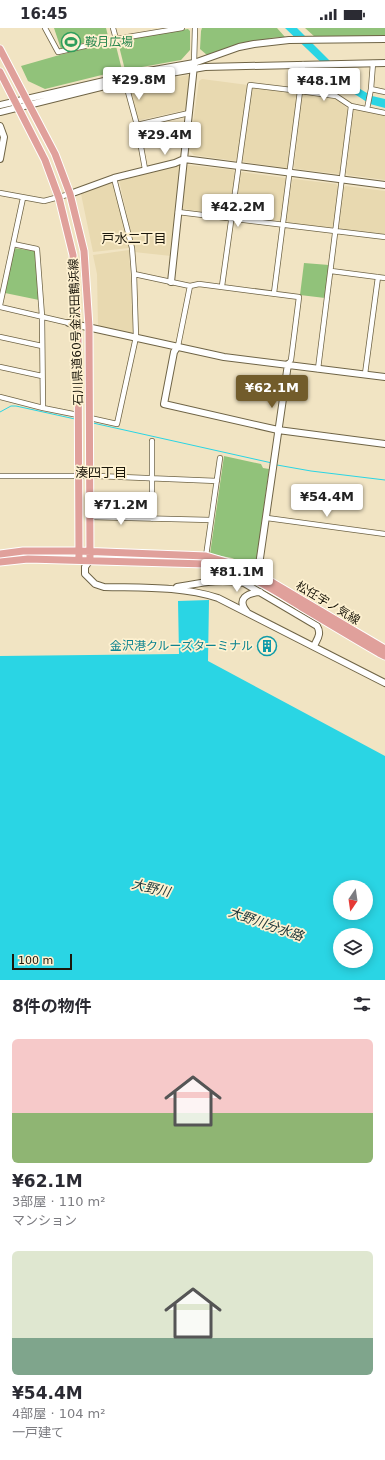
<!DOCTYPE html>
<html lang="ja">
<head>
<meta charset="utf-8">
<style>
	body { margin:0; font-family:"DejaVu Sans","Noto Sans JP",sans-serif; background:#f7f7f7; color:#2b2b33; height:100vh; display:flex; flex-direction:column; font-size:15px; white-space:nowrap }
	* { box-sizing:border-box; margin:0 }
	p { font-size:13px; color:#7c7c81 }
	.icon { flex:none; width:22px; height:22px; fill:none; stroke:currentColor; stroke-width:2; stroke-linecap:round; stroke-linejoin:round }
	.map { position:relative; height:952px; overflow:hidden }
	.side { display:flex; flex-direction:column; background:#fff; flex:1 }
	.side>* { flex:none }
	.needle { width:26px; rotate:193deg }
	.tools { position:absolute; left:333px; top:852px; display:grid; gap:8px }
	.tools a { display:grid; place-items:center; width:40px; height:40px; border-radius:50%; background:#fff; box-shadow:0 2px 10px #0003; font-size:20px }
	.scale { position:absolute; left:12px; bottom:10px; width:60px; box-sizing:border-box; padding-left:4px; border:2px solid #1b170b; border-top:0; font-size:11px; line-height:14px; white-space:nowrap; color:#1b170b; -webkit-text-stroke:3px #fef1d0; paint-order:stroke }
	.price { position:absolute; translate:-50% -34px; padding:0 9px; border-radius:4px; background:#fff; color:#222; font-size:13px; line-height:26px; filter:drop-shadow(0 1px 2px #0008) }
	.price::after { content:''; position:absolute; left:50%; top:24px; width:12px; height:9px; margin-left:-6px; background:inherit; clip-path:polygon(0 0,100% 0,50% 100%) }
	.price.selected { background:#725c2b; color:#fff }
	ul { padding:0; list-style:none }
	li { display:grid; align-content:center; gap:8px; height:212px; padding:0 12px }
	li span { display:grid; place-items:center; height:124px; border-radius:6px; color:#555 }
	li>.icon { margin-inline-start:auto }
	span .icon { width:72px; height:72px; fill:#fffc; stroke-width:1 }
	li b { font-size:17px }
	h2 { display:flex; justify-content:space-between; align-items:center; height:48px; padding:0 12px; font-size:17px }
	.status { display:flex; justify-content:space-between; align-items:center; height:28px; padding:0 20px; background:#fff; direction:ltr }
	.status svg { height:11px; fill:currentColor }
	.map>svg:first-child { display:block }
</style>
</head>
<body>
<div class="status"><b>16:45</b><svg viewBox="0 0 49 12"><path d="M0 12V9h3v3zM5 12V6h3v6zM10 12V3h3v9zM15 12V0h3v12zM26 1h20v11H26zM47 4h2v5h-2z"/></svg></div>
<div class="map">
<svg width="385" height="952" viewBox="0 0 385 952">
	<rect width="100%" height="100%" fill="#f1e4c3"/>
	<path fill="#e8d9b0" d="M189,47L191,49L188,78L186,82L140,92L138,91L130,61L131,57Z
		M202,51L248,57L237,131L235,133L194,127L189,122L199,53Z
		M254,59L296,64L298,66L288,138L286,140L244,134L242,132L252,61Z
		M304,66L334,69L347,80L348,82L341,145L339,146L296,141L294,139L302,67Z
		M355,81L385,87V152L348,147L346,145L353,83Z
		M179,136L181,137L171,228L134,224V219L119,152L120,150Z
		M187,137L233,142L235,144L230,185L228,187L183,181L181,178L185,139Z
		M242,144L286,150L281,192L279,193L237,188L235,186L240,146Z
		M294,151L336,156L338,158L334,198L331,200L289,195L286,192L292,152Z
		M111,152L114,155L129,220L93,224L81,166L82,164Z
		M346,158L385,163V207L341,201L339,199L343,160Z
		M129,222L134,304L131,306L99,299L98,297L97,246L93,227Z"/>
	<path fill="#91c27a" d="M54,0H106L108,8L61,21Z
		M202,0H277L285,9L270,10L269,11L253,13L207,27L200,21L201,3Z
		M305,0H385V8L315,9Z
		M188,1L190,3V22L181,32L125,42L118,14L159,5Z
		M115,14L122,42L45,61L28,53L21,38L63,26Z
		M14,220L34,223L35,225L39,272L5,265Z
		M304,235L329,237L325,270L300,267Z
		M224,428L261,436L263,440L269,441L256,536L250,538L232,530L210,526Z"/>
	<path fill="#2ad5e4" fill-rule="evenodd" d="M285,0H297L355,58L372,68L385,71V80L370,76L353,65Z
		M209,572L208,633L385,728V952H0V628L179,626L178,573ZM340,859H366V885H340ZM340,907H366V933H340Z"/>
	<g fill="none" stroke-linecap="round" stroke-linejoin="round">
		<path stroke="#2ad5e4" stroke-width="1" d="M0,384L11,378H16L75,391
			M93,395L272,435
			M277,437L311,443L385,452"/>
		<defs>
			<path id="street" d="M45,0L58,24L116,11L182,0
				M113,0L116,11
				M194,35L195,0
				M373,35L371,61L385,64
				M125,53L137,97L145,141
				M367,81L371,61
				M137,97L189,85
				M0,165L44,173L70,166
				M178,184L385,209
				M331,243L385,250
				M134,246L190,258L199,256L299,269L291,332L288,336
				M222,258L250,57L300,63L303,36
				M274,265L300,63L336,68L351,78L385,85
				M0,277L23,170
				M0,279L69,295
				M0,309L42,318
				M178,318L190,258
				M0,339L42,348
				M318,341L351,78
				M365,346L378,249
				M0,369L43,380L42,288L37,221L13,216
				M43,380L78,387
				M90,390L117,396L136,309L134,246L132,220L114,150
				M152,413V491
				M0,448H97L217,453
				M91,489L211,492
				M267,490L385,506
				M206,528L220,430"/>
			<path id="secondary" d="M0,77L143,44L194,35L239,19L254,16L289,12L385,11
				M0,84L125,53L205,39L385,35
				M0,98L4,109L0,131
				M70,166L114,150L175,135L184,131L194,38
				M171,254L184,131L385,157
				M69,295L224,329L385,349
				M178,318L174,324L164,376L278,402L385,416
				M90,532L85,539V546L95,556L104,559C142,560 181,558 218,570L385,655
				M257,551L288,336
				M177,559C201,555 219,550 244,555L317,598C322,606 317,611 314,618
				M247,584C236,571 247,565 260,564"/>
			<path id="primary" d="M0,21L55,126L70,166L84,223L89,299L90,532
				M0,44L45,132L59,170L73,227L78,306L79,532
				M0,526L23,523H78L206,528L233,536L258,546L385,621
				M0,534L28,531L206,536C243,541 272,561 303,580C328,595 353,610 379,625L385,628"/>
		</defs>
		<use href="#street" stroke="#6f6446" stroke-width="6"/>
		<use href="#secondary" stroke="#6f6446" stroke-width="8"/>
		<use href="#primary" stroke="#fff" stroke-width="9"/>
		<use href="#street" stroke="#fff" stroke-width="4.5"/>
		<use href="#secondary" stroke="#fff" stroke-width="6"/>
		<use href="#primary" stroke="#e0a09b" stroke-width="7"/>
	</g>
	<defs>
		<symbol id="stadium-ring" viewBox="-11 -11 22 22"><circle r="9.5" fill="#fef1d0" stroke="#2e9e5b" stroke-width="1.5"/><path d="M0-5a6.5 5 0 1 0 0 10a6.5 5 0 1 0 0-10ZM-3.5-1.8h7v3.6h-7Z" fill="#2e9e5b"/></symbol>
		<symbol id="building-ring" viewBox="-11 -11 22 22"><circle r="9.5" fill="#fef1d0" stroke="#0f9aa8" stroke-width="1.5"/><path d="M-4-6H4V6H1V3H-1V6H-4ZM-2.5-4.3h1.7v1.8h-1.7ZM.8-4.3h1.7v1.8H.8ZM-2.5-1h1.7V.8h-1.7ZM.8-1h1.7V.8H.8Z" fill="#0f9aa8"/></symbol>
	</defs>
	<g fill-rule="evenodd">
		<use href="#stadium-ring" x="60" y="3" width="22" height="22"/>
		<use href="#building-ring" x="256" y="607" width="22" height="22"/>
	</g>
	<g text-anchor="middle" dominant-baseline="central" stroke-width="3.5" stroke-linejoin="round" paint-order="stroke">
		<g font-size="12" fill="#27864d" stroke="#fef1d0" text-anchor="start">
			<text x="85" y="14">鞍月広場</text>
		</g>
		<g font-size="12" fill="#1b170b" stroke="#fef1d0">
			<text transform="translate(76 304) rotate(-92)">石川県道60号金沢田鶴浜線</text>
			<text transform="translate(328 575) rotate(31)">松任宇ノ気線</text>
		</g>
		<g font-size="12" fill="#0d838f" stroke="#fef1d0" text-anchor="end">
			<text x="253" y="618">金沢港クルーズターミナル</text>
		</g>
		<g font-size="13" fill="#1b170b" stroke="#fef1d0">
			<text x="134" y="210">戸水二丁目</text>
			<text x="101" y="444">湊四丁目</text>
		</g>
		<g font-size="13" font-style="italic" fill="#20393c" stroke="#fef1d0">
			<text transform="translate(151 860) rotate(13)">大野川</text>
			<text transform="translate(266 896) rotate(19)">大野川分水路</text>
		</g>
	</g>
</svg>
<div class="tools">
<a><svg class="needle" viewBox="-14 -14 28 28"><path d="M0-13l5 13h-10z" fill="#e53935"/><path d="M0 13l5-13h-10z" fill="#7c7c81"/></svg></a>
<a><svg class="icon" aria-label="layers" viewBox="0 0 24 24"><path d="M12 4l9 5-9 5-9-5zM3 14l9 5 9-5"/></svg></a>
</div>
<div class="scale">100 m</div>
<b class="price" style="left:139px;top:73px">¥29.8M</b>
<b class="price" style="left:324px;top:74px">¥48.1M</b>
<b class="price" style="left:165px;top:128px">¥29.4M</b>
<b class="price" style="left:238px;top:200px">¥42.2M</b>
<b class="price selected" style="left:272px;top:381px">¥62.1M</b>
<b class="price" style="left:327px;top:490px">¥54.4M</b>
<b class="price" style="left:121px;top:498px">¥71.2M</b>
<b class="price" style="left:237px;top:565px">¥81.1M</b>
</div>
<section class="side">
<h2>8件の物件<svg class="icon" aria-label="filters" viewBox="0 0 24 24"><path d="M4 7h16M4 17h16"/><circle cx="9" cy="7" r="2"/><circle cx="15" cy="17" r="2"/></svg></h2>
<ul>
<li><span style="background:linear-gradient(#f6c9c9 60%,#8fb573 0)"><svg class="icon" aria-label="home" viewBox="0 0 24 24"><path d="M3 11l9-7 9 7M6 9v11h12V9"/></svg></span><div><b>¥62.1M</b><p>3部屋 · 110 m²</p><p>マンション</p></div></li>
<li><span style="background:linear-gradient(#dfe7d0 70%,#7fa58c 0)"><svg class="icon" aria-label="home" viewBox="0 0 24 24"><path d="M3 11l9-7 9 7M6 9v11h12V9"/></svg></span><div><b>¥54.4M</b><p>4部屋 · 104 m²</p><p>一戸建て</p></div></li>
</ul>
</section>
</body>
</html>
